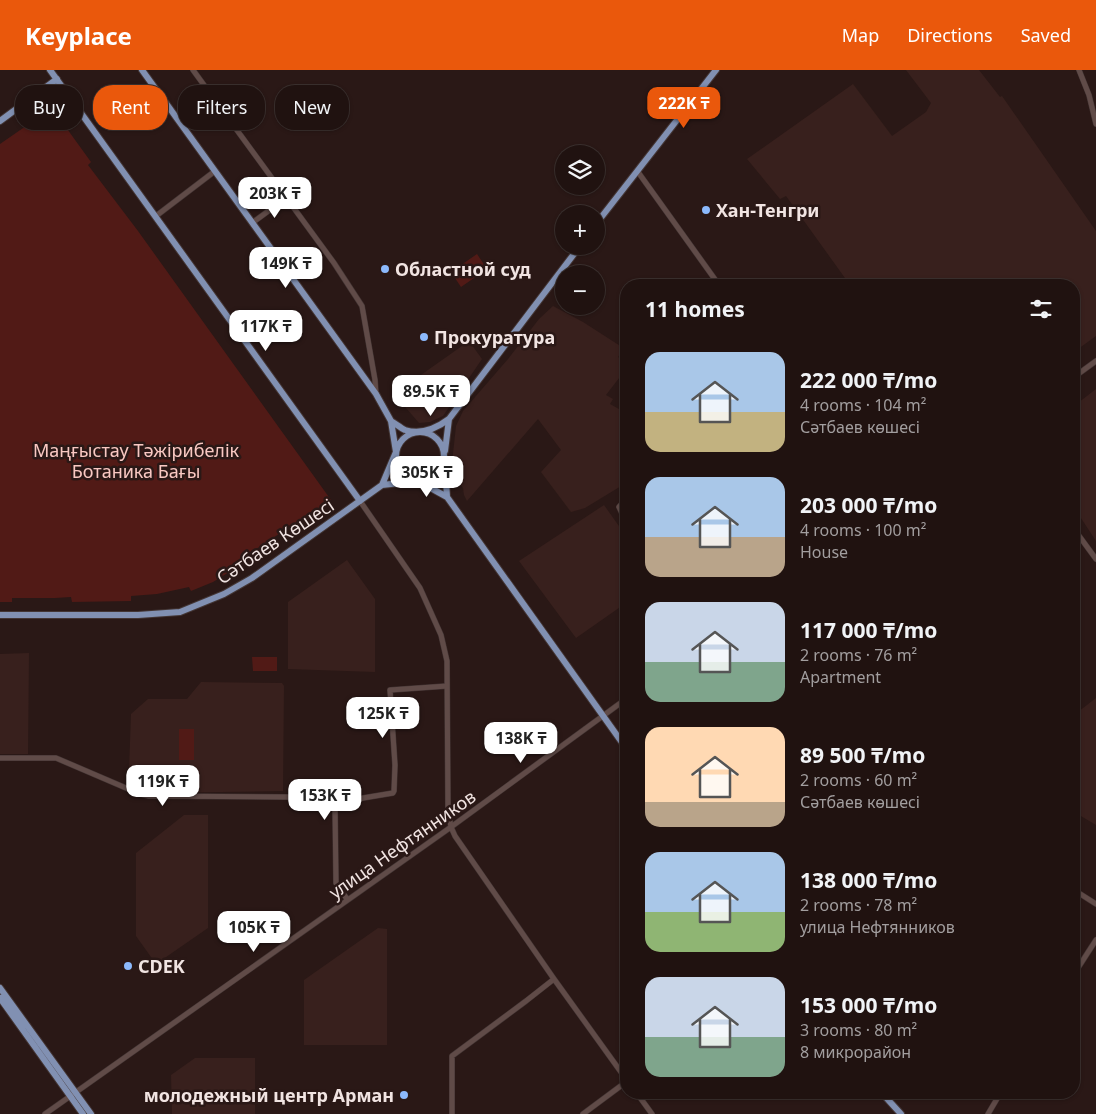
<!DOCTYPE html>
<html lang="en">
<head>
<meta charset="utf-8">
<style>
	body { margin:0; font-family:"Noto Sans",sans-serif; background:#281b19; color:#f1f3f6; height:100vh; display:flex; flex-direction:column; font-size:19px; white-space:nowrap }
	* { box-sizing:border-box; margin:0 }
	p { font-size:16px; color:#a29e9f }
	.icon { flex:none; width:28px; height:28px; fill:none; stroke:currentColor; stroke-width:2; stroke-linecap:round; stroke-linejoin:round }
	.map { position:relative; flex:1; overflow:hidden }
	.panel { position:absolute; left:620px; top:209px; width:460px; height:820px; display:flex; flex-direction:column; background:#201210; border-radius:20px; box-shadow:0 1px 4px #0004,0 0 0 1px #3d3230 }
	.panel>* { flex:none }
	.hud { position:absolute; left:15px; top:15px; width:475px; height:45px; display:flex; gap:10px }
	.controls { position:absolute; left:555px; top:75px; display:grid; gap:10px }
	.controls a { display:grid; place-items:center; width:50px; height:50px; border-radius:50%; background:#201210; box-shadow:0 1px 4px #0004,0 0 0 1px #3d3230; font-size:25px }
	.price { position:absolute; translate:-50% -42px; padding:0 11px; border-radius:10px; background:#fff; color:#222; font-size:16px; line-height:32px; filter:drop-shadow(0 1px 2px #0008) }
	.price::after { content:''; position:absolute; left:50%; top:30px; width:15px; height:11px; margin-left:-8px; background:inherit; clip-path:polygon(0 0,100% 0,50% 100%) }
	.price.on { background:#ea580c; color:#fff }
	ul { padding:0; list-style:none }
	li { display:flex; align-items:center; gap:15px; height:125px; padding:0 25px }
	li span { display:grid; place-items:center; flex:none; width:140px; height:100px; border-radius:15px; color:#555 }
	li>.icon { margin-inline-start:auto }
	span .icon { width:60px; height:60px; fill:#fffc; stroke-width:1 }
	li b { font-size:21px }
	h2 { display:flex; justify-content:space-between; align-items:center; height:60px; padding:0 25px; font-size:21px }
	.pill { padding:0 18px; border-radius:20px; background:#201210; box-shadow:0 1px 4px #0004,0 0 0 1px #3d3230; font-size:18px; line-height:45px }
	.pill.on { background:#ea580c; color:#fff }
	header { display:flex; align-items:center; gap:30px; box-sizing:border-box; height:70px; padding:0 25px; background:#ea580c; color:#fff }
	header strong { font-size:24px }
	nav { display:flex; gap:28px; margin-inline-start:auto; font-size:18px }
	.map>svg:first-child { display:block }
</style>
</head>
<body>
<header>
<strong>Keyplace</strong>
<nav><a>Map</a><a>Directions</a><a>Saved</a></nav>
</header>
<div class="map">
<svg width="1096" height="1044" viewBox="0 0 1096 1044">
	<rect width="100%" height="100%" fill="#2a1816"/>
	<path fill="#38201d" d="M906,0H979L1000,27L1002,26L1096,161V266L1074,282V215H850L786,126L780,129L747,89L853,14L892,66L926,42L931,33Z
		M553,236L583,252L625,279L618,287L626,293V299L606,325L613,329L610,334L626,343V413L585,438L571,442L541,402L561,380L538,349L467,431L464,425L463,418L451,402L456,356L463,341L508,289L539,249Z
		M469,271L482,289L443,346L430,352L419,353L394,324Z
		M1096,319V471L1079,445L1075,447L1074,445V336Z
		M604,435L626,466V533L576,568L519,491Z
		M347,490L375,529V602L288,599V532Z
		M29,583L28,684H0V584Z
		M201,612L282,613L284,616L283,721L150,723L129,701L131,644L148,629H187Z
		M1096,628V755L1074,742V645Z
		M184,745H208V858L156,894L136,866V783Z
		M378,858L387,859V975H304V910Z
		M195,988H255V1044H172L171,1005Z"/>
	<path fill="#511a16" d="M52,38L91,92L88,95L138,161L331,430L299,454L297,452L244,487L247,491L213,512L191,521L189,517L157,524L131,526V531L72,532L71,527L55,528H12V532H0V74Z
		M477,184L487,199L461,217L451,202Z
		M252,587H277V601H253Z
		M179,659H194V690H179Z"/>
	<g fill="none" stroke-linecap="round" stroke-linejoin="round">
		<defs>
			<path id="minor" d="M193,0L334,193L362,236L375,310L376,324
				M1079,0L1089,25L1096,54
				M638,102L719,215
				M156,146L215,101
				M252,153L286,128
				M1074,307L1096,291
				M626,429L619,437L626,452
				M360,431L420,518L441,565L447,591L448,741L451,757L455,766L554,909L626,1009
				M1074,459L1096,489
				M0,688H56L140,724L149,726L287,727L320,731L335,737
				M1074,820L1096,834
				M347,829L336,813L335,737L363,728L393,723L394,721L395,695L390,620L447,616
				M1074,904L1096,870
				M636,1022L652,1044
				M45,1044L451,757L626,629
				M452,1044V986L526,931L554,909
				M583,1044L626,1012
				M988,1044L1001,1022"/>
			<path id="major" d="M50,0L360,431
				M142,0L376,324L391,351L396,382L382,415
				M0,51L57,9
				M596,154L716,0
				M391,351C396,354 401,358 405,360C421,365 437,358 449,349L580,176
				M396 386a24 24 0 1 1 48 0a24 24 0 1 1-48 0Z
				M445,381L449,349
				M445,394L447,427
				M0,545H138L180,542L224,524L252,508L382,415L418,411L447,427L626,678
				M0,918L91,1044
				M0,928L83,1044
				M881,1022L901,1044"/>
		</defs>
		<use href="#minor" stroke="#433534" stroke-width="6"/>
		<use href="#major" stroke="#433534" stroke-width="8"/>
		<use href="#minor" stroke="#604b48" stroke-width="5"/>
		<use href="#major" stroke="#8190b2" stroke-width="6"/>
	</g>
	<g fill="#8cb9fc" stroke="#2a1816" stroke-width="2">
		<circle cx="706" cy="140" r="5"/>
		<circle cx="385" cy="199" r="5"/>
		<circle cx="424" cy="267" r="5"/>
		<circle cx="128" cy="896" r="5"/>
		<circle cx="404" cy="1025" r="5"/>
	</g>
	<g text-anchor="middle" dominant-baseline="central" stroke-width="5" stroke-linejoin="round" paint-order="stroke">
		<g font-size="18" font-weight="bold" fill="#f1e4e2" stroke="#2a1816" text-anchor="start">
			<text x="716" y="140">Хан-Тенгри</text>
			<text x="395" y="199">Областной суд</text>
			<text x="434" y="267">Прокуратура</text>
			<text x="138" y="896">CDEK</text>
			<text x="394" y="1025" text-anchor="end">молодежный центр Арман</text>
		</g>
		<g font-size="18" fill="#f9c8c2" stroke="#2a1816">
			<text x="136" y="380">Маңғыстау Тәжірибелік<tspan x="136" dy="21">Ботаника Бағы</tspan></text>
		</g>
		<g font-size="18" fill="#f1e4e2" stroke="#2a1816">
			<text transform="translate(275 471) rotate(-34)">Сәтбаев Көшесі</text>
			<text transform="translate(402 774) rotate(-35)">улица Нефтянников</text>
		</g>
	</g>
</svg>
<div class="controls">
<a><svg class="icon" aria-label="layers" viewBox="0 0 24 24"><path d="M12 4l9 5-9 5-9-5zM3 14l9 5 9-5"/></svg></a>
<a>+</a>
<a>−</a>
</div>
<b class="price on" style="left:684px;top:59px">222K ₸</b>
<b class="price" style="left:275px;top:149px">203K ₸</b>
<b class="price" style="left:286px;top:219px">149K ₸</b>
<b class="price" style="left:266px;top:282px">117K ₸</b>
<b class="price" style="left:431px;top:347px">89.5K ₸</b>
<b class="price" style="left:427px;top:428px">305K ₸</b>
<b class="price" style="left:383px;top:669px">125K ₸</b>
<b class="price" style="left:521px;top:694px">138K ₸</b>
<b class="price" style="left:163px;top:737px">119K ₸</b>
<b class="price" style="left:325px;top:751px">153K ₸</b>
<b class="price" style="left:254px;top:883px">105K ₸</b>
<div class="hud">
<a class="pill">Buy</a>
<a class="pill on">Rent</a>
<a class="pill">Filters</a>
<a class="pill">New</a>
</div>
<section class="panel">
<h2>11 homes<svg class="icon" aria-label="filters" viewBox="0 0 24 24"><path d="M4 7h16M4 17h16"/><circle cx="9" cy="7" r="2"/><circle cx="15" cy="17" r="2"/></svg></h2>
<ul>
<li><span style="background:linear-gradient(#a9c7e8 60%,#c2b280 0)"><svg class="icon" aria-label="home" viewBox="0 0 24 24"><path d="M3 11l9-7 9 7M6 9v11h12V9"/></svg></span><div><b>222 000 ₸/mo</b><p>4 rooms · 104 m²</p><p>Сәтбаев көшесі</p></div></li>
<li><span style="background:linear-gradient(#a9c7e8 60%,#b9a48a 0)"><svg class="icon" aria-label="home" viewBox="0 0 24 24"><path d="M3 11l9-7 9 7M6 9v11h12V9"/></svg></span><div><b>203 000 ₸/mo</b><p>4 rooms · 100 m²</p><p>House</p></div></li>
<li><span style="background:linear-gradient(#c9d6e8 60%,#7fa58c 0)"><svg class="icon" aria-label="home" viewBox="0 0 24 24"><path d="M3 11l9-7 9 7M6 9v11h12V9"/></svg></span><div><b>117 000 ₸/mo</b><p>2 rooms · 76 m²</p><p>Apartment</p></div></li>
<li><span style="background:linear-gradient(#ffd9b3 75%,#b9a48a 0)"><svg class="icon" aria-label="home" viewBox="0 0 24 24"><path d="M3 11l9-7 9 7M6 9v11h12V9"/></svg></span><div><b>89 500 ₸/mo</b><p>2 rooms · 60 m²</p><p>Сәтбаев көшесі</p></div></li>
<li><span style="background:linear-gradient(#a9c7e8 60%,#8fb573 0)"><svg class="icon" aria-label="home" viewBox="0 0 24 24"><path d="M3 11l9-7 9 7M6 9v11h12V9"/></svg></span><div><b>138 000 ₸/mo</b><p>2 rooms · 78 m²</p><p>улица Нефтянников</p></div></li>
<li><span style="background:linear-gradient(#c9d6e8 60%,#7fa58c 0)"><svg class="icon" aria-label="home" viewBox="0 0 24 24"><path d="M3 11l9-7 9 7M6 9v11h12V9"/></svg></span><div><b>153 000 ₸/mo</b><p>3 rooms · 80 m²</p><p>8 микрорайон</p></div></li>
</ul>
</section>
</div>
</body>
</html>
